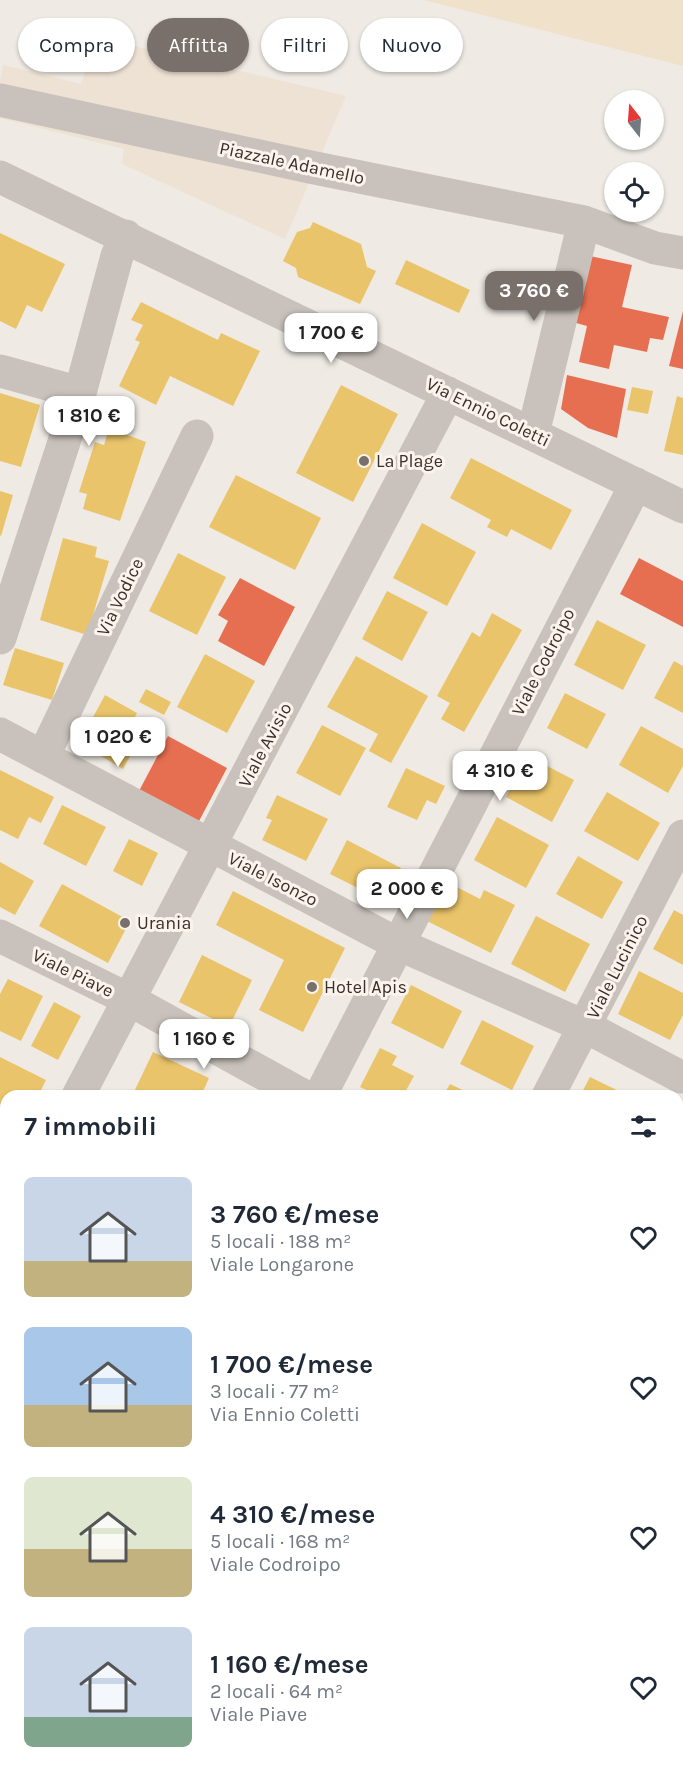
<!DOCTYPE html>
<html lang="it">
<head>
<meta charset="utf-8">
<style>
	body { margin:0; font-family:Karla,sans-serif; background:#f6f6f7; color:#1f2937; height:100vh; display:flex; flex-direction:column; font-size:22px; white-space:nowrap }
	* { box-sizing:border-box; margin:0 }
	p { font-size:20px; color:#747a83 }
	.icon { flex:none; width:33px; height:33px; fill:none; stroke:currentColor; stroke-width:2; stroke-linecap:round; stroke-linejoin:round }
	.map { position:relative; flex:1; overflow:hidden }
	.panel { position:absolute; left:0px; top:1090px; width:684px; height:686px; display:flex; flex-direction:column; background:#fff; border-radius:18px 18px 0 0; box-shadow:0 2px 4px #0004 }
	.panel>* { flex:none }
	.banner { position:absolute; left:18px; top:18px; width:648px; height:54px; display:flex; gap:12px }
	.needle { width:39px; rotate:343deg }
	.tools { position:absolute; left:604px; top:90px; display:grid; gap:12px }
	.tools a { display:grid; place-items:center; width:60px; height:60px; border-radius:50%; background:#fff; box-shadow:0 2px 4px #0004; font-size:30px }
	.price { position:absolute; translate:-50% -51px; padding:0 14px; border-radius:12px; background:#fff; color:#222; font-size:20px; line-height:39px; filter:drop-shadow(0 2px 3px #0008) }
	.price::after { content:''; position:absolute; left:50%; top:36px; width:18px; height:14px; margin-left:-9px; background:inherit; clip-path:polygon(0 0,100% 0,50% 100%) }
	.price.current { background:#79706b; color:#fff }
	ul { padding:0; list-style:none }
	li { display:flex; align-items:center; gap:18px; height:150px; padding:0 24px }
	li span { display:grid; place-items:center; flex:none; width:168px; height:120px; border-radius:9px; color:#555 }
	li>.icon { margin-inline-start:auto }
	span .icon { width:72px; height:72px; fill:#fffc; stroke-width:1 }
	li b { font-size:26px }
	h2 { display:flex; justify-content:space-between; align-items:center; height:72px; padding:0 24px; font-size:26px }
	.chip { padding:0 21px; border-radius:27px; background:#fff; box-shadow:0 2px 4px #0004; font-size:21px; line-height:54px }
	.chip.current { background:#79706b; color:#fff }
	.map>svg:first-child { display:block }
</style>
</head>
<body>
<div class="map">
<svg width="683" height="1775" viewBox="0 0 683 1775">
	<rect width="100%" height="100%" fill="#efeae4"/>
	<path fill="#d0d5be" d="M0,1309L6,1312V1770H391L388,1775H0Z"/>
	<path fill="#f0e2ca" d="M424,0H683V66Z"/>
	<path fill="#eee2d4" d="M96,37L346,96L285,239L122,164L124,149L0,118V80L3,65L81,84Z"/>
	<path fill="#e9c46a" d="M313,222L361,244L367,267L376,271L360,304L298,277L296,268L283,261L297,232L310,228Z
		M0,233L65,264L42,312L27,305L16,329L0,321Z
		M406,260L470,290L459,313L395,284Z
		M141,302L218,340L221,333L260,351L233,406L170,376L156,405L119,386L140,342L135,340L143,325L131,320Z
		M341,385L398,414L353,502L296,473Z
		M632,387L653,391L648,414L627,410Z
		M0,393L40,405L21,467L0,461Z
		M677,396L683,398V455L664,451Z
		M109,428L146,442L120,521L83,509L87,494L79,492L95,442L104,445Z
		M471,458L572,510L551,550L511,529L507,537L487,527L491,520L450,498Z
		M236,475L321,518L295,570L209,527Z
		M0,491L13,495L1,536L0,535Z
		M422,523L476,552L447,606L393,578Z
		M63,538L97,547L95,557L109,561L87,635L40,620Z
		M178,553L226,577L197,635L149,611Z
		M387,591L428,612L402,661L362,639Z
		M492,613L522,630L464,732L441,719L450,703L437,696L472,632L480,637Z
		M597,620L646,645L623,690L574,665Z
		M15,648L64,663L52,700L3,685Z
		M205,654L255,681L227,733L177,707Z
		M356,656L428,696L391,763L369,751L378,734L327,707Z
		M674,661L683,666V713L654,698Z
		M146,689L171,702L164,715L139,702Z
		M565,693L606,714L587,749L547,728Z
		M105,695L137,713L125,736L138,742L123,769L79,743Z
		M322,725L366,748L340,796L296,773Z
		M641,726L683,749V766L668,793L619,765Z
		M528,756L574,780L552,822L506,797Z
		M406,768L445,786L436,804L427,800L417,820L387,807Z
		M0,770L54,797L41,823L29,817L18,839L0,830Z
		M607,792L660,823L638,861L584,831Z
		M277,795L328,819L306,861L262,840L272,820L266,818Z
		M62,805L106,827L86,866L43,844Z
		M497,817L549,845L526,888L474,860Z
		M129,839L158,853L142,886L113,871Z
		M347,840L401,868L384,901L330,874Z
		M578,856L623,882L602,919L556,894Z
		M0,862L34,881L15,915L0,907Z
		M447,882L480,899L484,890L515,905L491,953L427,921Z
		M62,884L130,921L108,963L39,926Z
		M233,891L345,948L303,1032L259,1010L284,960L216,925Z
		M674,910L683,915V965L653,949Z
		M536,916L590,944L565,992L511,964Z
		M202,955L252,980L229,1027L179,1002Z
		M639,971L683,993V1015L670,1040L618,1014Z
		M8,979L43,996L21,1041L0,1031V994Z
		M411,985L462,1011L443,1049L391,1023Z
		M54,1002L81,1016L58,1060L31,1046Z
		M482,1020L534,1046L512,1090L460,1064Z
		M380,1048L397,1056L392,1065L414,1076L403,1096H380L360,1087Z
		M153,1052L209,1078L201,1096H132Z
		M0,1057L46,1080L38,1096H6V1107L0,1104Z
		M590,1077L629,1096H580Z
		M450,1084L475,1096H443Z
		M0,1146L6,1149V1174L0,1185Z"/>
	<path fill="#e76f51" d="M590,256L632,265L622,307L669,317L663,340L650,338L647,352L614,345L609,369L579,362L587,326L576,323Z
		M683,311V369L669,366Z
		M567,375L626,389L617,438L588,428L561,409Z
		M639,558L683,581V627L620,594Z
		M240,578L295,607L264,666L218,641L228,621L218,615Z
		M168,736L227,768L198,823L139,791Z"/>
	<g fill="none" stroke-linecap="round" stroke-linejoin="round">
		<path stroke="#c9c2bc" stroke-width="33" d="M0,100L310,167L584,222L655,248L683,253
			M0,177L683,507
			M0,371L80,393
			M533,434L584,222
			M0,638L80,393L117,256L126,236
			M0,734L398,944L586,1027L681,1077
			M43,757L197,436
			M0,936L128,999L304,1096
			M78,1096L448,393
			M320,1096L636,484
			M548,1096L683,836
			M678,1283L683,1286"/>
		<path stroke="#b0aba7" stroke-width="4.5" stroke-dasharray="1.5 4.5" stroke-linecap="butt" d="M0,1283L6,1286
			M678,1627L683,1630"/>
	</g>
	<g fill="#79706b" stroke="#fbf4ec" stroke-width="2">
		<circle cx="364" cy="461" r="6"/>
		<circle cx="125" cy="923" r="6"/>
		<circle cx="312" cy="987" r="6"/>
	</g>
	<g text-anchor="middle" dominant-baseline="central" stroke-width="6" stroke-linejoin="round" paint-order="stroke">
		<g font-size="18" fill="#3a2f2a" stroke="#fbf4ec">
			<text transform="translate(292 163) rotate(12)">Piazzale Adamello</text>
			<text transform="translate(488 412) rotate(26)">Via Ennio Coletti</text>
			<text transform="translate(120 597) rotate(-64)">Via Vodice</text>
			<text transform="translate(543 662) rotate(-63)">Viale Codroipo</text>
			<text transform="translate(265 745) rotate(-62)">Viale Avisio</text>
			<text transform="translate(273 879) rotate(27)">Viale Isonzo</text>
			<text transform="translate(617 967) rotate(-63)">Viale Lucinico</text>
			<text transform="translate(73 973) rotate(26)">Viale Piave</text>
		</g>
		<g font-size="18" fill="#3a2f2a" stroke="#fbf4ec" text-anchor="start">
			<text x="376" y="461">La Plage</text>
			<text x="137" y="923">Urania</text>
			<text x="324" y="987">Hotel Apis</text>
		</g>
	</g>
</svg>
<div class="tools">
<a><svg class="needle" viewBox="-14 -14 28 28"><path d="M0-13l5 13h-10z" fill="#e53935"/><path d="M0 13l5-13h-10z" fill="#747a83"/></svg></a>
<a><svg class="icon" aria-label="locate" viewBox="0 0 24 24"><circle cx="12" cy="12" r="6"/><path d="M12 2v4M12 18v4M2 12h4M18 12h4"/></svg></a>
</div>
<b class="price current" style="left:534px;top:322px">3 760 €</b>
<b class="price" style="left:331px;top:364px">1 700 €</b>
<b class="price" style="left:89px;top:447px">1 810 €</b>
<b class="price" style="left:118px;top:768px">1 020 €</b>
<b class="price" style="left:500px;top:802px">4 310 €</b>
<b class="price" style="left:407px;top:920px">2 000 €</b>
<b class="price" style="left:204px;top:1070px">1 160 €</b>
<div class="banner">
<a class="chip">Compra</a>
<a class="chip current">Affitta</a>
<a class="chip">Filtri</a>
<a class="chip">Nuovo</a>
</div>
<section class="panel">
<h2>7 immobili<svg class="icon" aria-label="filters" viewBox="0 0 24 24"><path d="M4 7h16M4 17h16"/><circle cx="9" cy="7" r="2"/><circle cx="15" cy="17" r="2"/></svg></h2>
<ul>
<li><span style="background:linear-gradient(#c9d6e8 70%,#c2b280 0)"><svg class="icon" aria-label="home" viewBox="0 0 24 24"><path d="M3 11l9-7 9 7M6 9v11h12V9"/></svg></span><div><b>3 760 €/mese</b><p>5 locali · 188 m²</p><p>Viale Longarone</p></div><svg class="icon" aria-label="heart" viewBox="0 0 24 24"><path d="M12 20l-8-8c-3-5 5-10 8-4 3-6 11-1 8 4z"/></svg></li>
<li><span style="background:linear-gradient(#a9c7e8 65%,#c2b280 0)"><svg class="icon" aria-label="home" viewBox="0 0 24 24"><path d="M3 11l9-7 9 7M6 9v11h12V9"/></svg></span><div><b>1 700 €/mese</b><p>3 locali · 77 m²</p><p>Via Ennio Coletti</p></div><svg class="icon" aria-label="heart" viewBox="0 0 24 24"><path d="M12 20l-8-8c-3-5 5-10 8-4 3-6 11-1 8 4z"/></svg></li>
<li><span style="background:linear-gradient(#dfe7d0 60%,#c2b280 0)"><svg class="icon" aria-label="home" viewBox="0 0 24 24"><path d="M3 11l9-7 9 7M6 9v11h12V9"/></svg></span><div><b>4 310 €/mese</b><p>5 locali · 168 m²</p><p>Viale Codroipo</p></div><svg class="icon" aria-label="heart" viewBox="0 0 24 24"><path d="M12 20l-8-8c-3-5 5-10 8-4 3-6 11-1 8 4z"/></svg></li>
<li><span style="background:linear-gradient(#c9d6e8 75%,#7fa58c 0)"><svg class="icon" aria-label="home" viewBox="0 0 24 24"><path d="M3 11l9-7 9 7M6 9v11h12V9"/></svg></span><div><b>1 160 €/mese</b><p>2 locali · 64 m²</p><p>Viale Piave</p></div><svg class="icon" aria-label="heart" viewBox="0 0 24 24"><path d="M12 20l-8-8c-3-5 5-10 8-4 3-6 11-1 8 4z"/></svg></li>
</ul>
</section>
</div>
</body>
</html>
